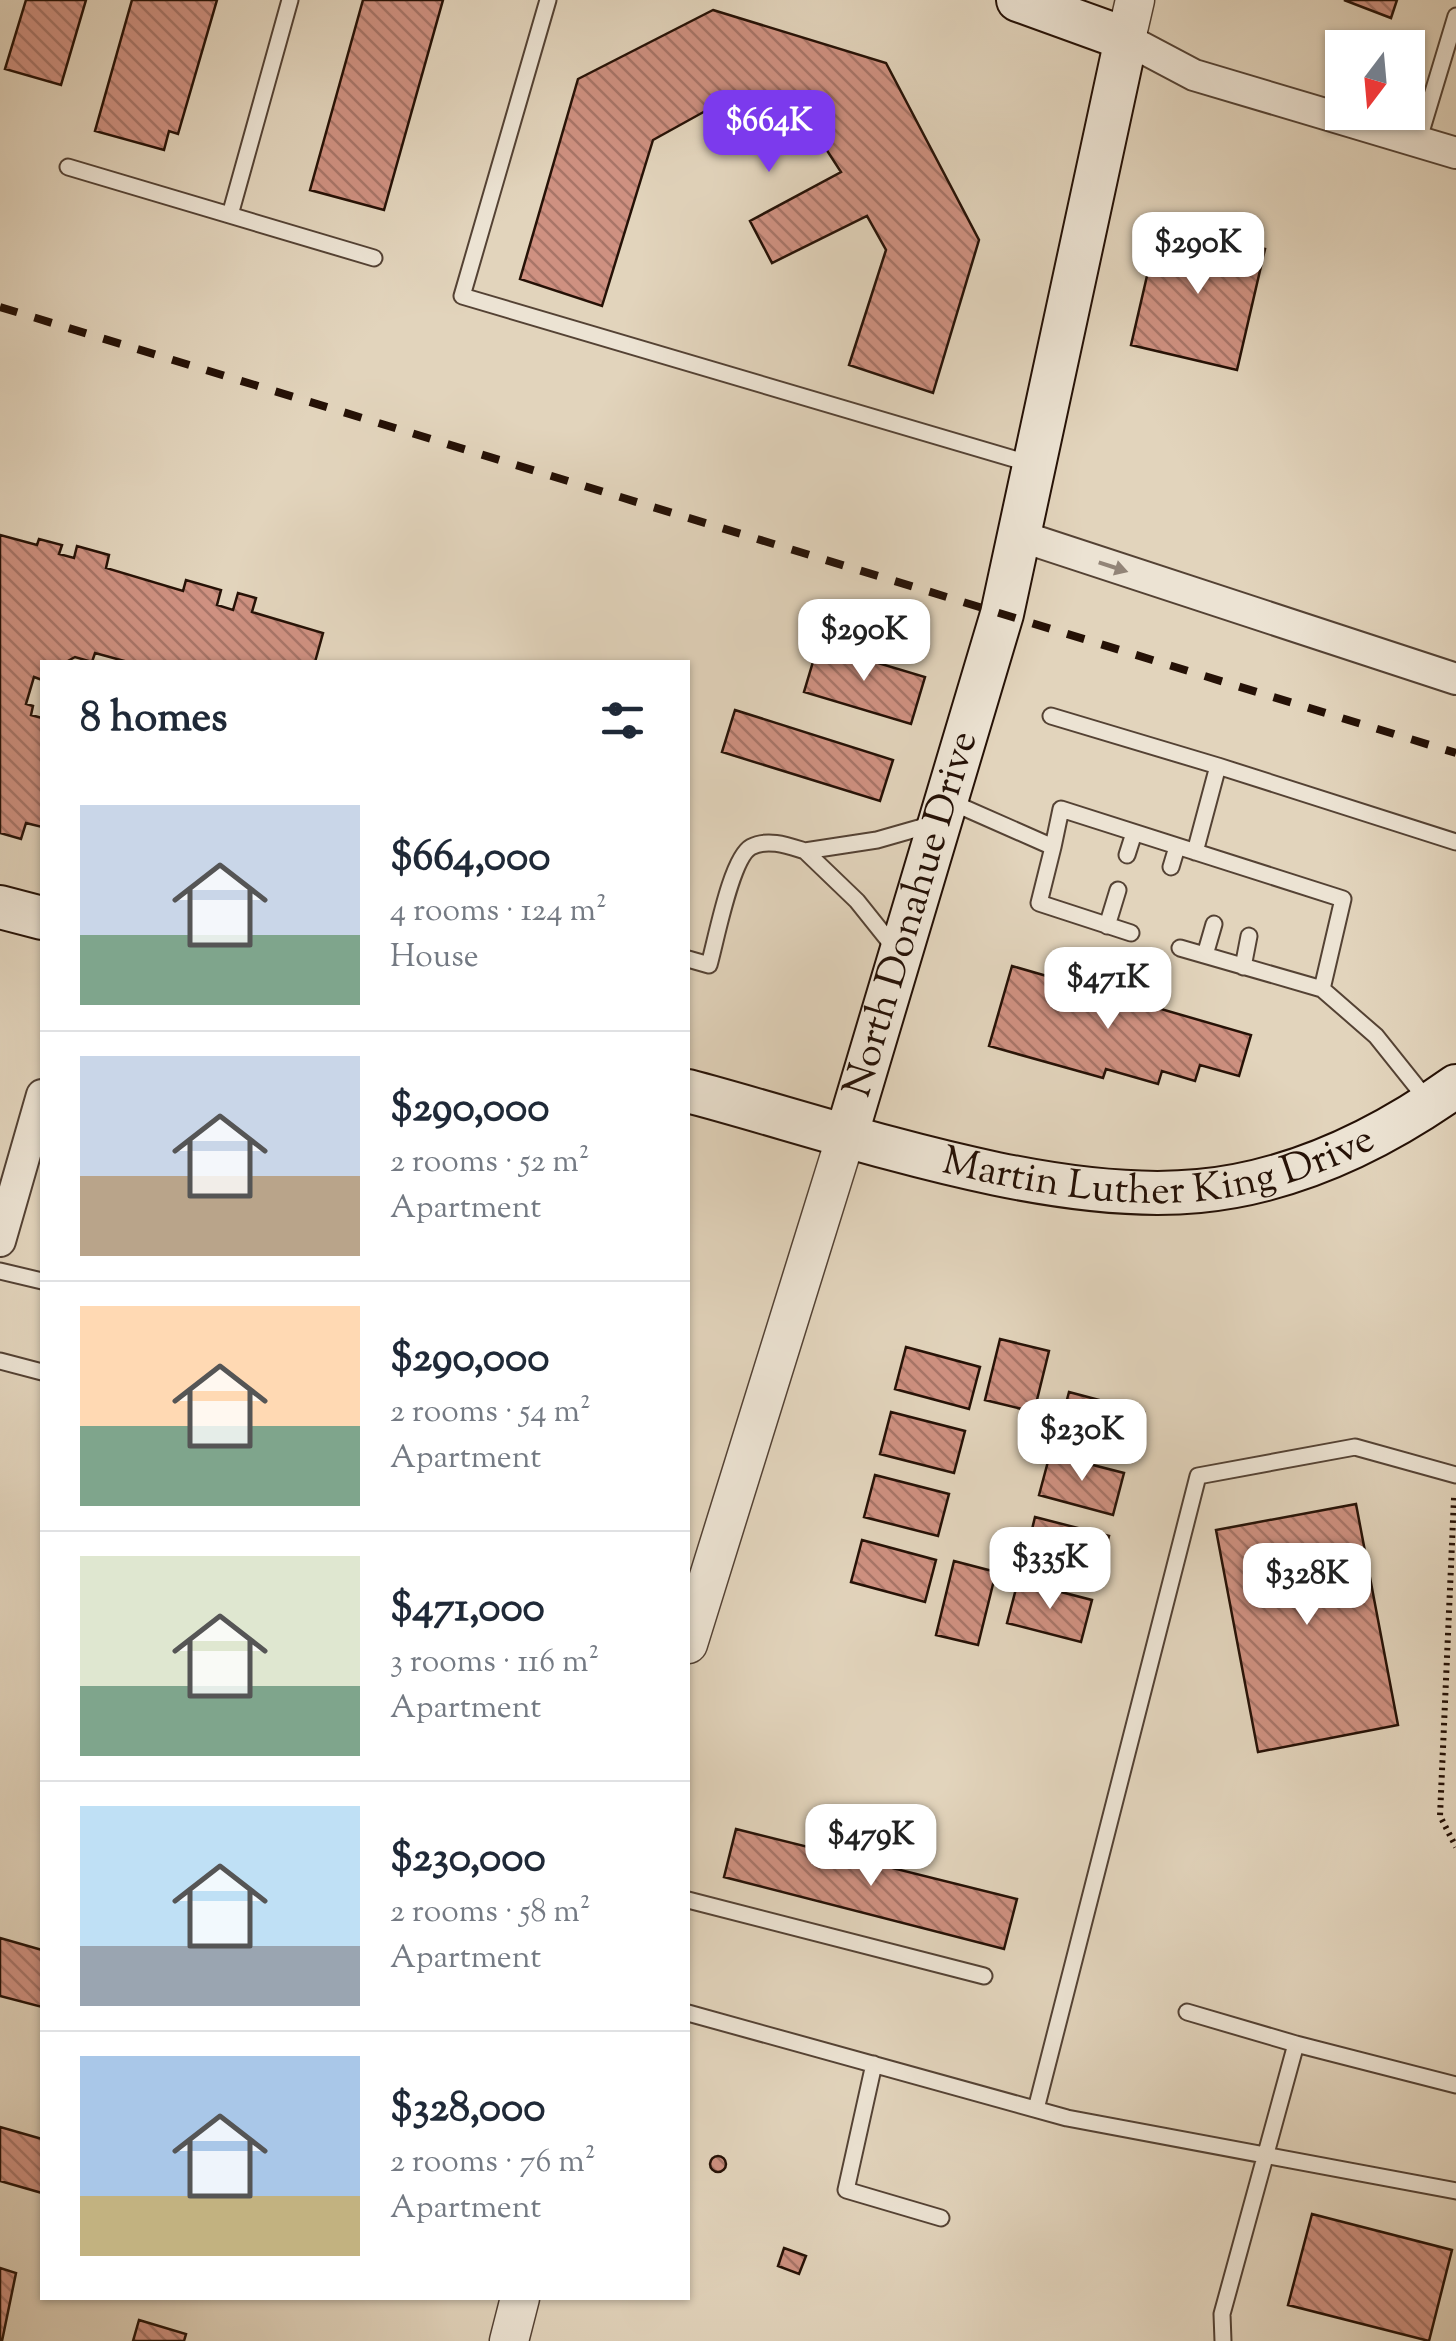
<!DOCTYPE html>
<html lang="en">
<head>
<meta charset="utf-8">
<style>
	body { margin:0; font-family:"Sorts Mill Goudy",serif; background:#f2f2f3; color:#1f2937; height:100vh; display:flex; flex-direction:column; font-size:38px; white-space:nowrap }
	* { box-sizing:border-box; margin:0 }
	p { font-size:32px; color:#747a83 }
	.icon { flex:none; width:55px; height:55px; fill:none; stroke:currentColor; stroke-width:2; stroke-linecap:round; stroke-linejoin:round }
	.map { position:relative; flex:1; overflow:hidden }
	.drawer { position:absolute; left:40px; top:660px; width:650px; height:1640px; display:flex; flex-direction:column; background:#fff; border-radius:0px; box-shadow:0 2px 8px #0004 }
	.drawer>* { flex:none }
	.needle { width:65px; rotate:196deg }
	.fabs { position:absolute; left:1325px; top:30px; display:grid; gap:20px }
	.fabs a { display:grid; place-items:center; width:100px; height:100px; border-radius:0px; background:#fff; box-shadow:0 2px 8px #0004; font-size:50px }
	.price { position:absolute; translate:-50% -85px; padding:0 22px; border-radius:20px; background:#fff; color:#222; font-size:32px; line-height:65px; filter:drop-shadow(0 2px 5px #0008) }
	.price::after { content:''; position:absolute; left:50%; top:60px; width:30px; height:22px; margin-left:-15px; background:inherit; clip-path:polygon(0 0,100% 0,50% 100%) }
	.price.selected { background:#7c3aed; color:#fff }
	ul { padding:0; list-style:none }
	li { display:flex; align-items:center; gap:30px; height:250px; padding:0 40px }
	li+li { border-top:2px solid #e0e1e3 }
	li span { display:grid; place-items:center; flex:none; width:280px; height:200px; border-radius:0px; color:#555 }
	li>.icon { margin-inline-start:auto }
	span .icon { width:120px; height:120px; fill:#fffc; stroke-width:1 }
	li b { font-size:42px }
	h2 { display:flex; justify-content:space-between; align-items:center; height:120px; padding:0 40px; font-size:42px }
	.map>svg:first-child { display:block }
</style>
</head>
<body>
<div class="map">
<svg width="1456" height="2341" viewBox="0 0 1456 2341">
	<defs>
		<pattern id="building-back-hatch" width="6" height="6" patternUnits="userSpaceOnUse" patternTransform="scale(2.5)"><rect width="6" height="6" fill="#cf9181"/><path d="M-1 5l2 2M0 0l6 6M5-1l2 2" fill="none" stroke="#a87568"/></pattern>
	</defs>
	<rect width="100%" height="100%" fill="#e2d4bc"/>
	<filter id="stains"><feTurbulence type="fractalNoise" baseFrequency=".002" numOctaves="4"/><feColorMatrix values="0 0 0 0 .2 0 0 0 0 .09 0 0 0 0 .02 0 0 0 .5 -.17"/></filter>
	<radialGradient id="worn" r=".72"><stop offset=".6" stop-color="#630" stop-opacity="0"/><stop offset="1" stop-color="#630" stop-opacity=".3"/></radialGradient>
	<path fill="url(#building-back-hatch)" stroke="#251106" stroke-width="2.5" d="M26,0H86L61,85L5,69Z
		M132,0H217L178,134L169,131L164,150L95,131Z
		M363,0H443L384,210L310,190Z
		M1344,0H1397L1391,18Z
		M713,10L886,63L979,240L933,393L849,365L886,250L867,216L772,263L750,221L841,172L817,135L718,104L653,140L602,306L520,279L578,79Z
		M1159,224L1265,249L1237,370L1131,345Z
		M0,535L37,545L39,539L62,545L59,554L74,558L77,546L109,555L106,568L183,591L186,580L221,590L217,605L233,610L238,593L256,598L252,612L323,633L315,662H128L95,653L92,662L75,657L66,662H42V680L34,677L26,704L33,706L31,715L42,718V827L26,823L21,839L0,833Z
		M818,645L925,677L911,724L804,692Z
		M735,710L893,760L880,801L722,752Z
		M1012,966L1251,1035L1239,1076L1200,1065L1195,1081L1162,1071L1158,1084L1106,1069L1103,1078L989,1046Z
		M1000,1339L1049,1351L1034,1412L985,1400Z
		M906,1347L980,1367L969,1409L895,1389Z
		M1069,1392L1144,1412L1132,1453L1058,1434Z
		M891,1412L965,1431L954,1473L880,1454Z
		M1050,1454L1124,1473L1113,1515L1039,1495Z
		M875,1475L949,1494L938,1536L864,1517Z
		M1356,1504L1398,1725L1258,1752L1216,1530Z
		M1035,1517L1109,1536L1098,1578L1025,1558Z
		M862,1540L936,1560L925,1602L851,1582Z
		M954,1561L996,1572L978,1645L936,1635Z
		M1018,1581L1092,1600L1081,1642L1007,1623Z
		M736,1829L1017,1899L1004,1949L724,1877Z
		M0,1938L42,1950V2007L0,1996Z
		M0,2127L42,2139V2193L0,2181Z
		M710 2164a8 8 0 1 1 16 0a8 8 0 1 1-16 0Z
		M1312,2214L1452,2250L1429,2341L1288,2305Z
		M784,2248L806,2256L799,2274L778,2266Z
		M0,2268L16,2273L2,2341H0Z
		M139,2320L186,2334L184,2341H133Z"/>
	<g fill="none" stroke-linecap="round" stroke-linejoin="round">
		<defs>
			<path id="service" d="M548,0L462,296L1031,464
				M1418,142L1456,16
				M68,167L374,258
				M230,215L290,0
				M1051,716L1218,766L1195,852
				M1218,766L1456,842
				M951,802L1053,847L1039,903L1131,933
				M1053,847L1061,809L1343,899L1322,989
				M1127,855L1134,833
				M1171,867L1177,847
				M1107,926L1118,890
				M1180,948L1322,989L1376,1036L1428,1101
				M897,951L857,901L805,851L877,840L933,824
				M1205,955L1214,924
				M688,959L709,965C716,941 731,858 751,847C768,838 789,846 805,851
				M1243,967L1249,936
				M0,1271L42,1281
				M0,1361L42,1372
				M688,1900L984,1976
				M1187,2012L1296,2044
				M688,2013L1067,2118L1456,2191
				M874,2064L846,2190L941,2218
				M1036,2109L1198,1476L1355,1447L1456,1475
				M1223,2341L1222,2314L1296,2044L1456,2085"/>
			<path id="minor" d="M1126,39L1194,75L1456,153
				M1020,536L1456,679
				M0,1241L42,1095"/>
			<path id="tertiary" d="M1126,39L1135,0
				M688,1644L847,1133
				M509,2341L520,2298"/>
			<g id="secondary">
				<path d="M0,907L42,918"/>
				<path id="s1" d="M688,1091C839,1131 1045,1206 1199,1191C1294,1182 1380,1140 1456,1086"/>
				<path id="s2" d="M847,1133L1002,614L1126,39L1018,0"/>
			</g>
		</defs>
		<use href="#service" stroke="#544234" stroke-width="19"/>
		<use href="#minor" stroke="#544234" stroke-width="34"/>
		<use href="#tertiary" stroke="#544234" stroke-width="41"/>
		<use href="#secondary" stroke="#251106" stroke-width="46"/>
		<path stroke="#251106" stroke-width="6" stroke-dasharray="2.5 5" stroke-linecap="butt" d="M1454,1498L1440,1816L1456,1847"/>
		<use href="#service" stroke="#ece3d3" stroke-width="15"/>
		<use href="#minor" stroke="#ece3d3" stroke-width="30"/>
		<use href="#tertiary" stroke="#ece3d3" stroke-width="38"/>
		<use href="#secondary" stroke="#ece3d3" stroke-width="42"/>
		<path stroke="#251106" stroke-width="8" stroke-dasharray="18 18" stroke-linecap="butt" d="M0,307L1456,753"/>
	</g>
	<defs><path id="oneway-solid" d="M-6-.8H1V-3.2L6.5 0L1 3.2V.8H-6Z" transform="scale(2.5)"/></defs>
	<use fill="#928477" href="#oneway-solid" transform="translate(1113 567) rotate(18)"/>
	<g text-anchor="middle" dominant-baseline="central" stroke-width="8" stroke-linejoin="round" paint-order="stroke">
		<g font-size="40" fill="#251106" stroke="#ece3d3">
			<text stroke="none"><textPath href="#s2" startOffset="228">North Donahue Drive</textPath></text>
			<text stroke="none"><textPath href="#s1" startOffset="485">Martin Luther King Drive</textPath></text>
		</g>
	</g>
	<rect width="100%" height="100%" filter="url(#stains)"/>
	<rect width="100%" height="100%" fill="url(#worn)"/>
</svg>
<div class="fabs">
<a><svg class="needle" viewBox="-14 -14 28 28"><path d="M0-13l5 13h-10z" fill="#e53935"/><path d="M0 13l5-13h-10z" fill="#747a83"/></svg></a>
</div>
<b class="price selected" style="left:769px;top:175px">$664K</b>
<b class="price" style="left:1198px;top:297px">$290K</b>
<b class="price" style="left:864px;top:684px">$290K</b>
<b class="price" style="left:1108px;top:1032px">$471K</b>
<b class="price" style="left:1082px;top:1484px">$230K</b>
<b class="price" style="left:1050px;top:1612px">$335K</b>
<b class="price" style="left:1307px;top:1628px">$328K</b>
<b class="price" style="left:871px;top:1889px">$479K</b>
<section class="drawer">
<h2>8 homes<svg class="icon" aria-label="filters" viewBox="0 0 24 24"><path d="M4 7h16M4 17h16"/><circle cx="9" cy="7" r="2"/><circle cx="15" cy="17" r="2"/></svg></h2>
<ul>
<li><span style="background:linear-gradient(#c9d6e8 65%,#7fa58c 0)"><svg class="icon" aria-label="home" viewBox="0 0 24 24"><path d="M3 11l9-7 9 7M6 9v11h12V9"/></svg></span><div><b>$664,000</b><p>4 rooms · 124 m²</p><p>House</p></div></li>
<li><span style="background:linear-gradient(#c9d6e8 60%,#b9a48a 0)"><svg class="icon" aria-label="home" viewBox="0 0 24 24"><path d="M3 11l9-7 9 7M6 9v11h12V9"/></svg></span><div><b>$290,000</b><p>2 rooms · 52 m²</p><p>Apartment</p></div></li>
<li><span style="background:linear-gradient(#ffd9b3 60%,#7fa58c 0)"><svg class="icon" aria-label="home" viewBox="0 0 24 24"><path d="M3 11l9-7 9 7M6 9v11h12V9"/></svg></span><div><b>$290,000</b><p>2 rooms · 54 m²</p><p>Apartment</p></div></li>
<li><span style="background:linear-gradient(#dfe7d0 65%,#7fa58c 0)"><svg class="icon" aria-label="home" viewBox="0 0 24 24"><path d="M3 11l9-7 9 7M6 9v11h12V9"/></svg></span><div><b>$471,000</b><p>3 rooms · 116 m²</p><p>Apartment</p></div></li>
<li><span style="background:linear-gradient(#bfe0f5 70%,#9aa5b1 0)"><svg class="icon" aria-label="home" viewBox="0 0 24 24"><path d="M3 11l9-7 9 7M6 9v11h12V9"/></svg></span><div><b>$230,000</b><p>2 rooms · 58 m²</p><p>Apartment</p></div></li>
<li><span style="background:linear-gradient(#a9c7e8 70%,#c2b280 0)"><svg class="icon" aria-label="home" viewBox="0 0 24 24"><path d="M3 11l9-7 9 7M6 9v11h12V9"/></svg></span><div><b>$328,000</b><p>2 rooms · 76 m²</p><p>Apartment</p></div></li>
</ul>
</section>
</div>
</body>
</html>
